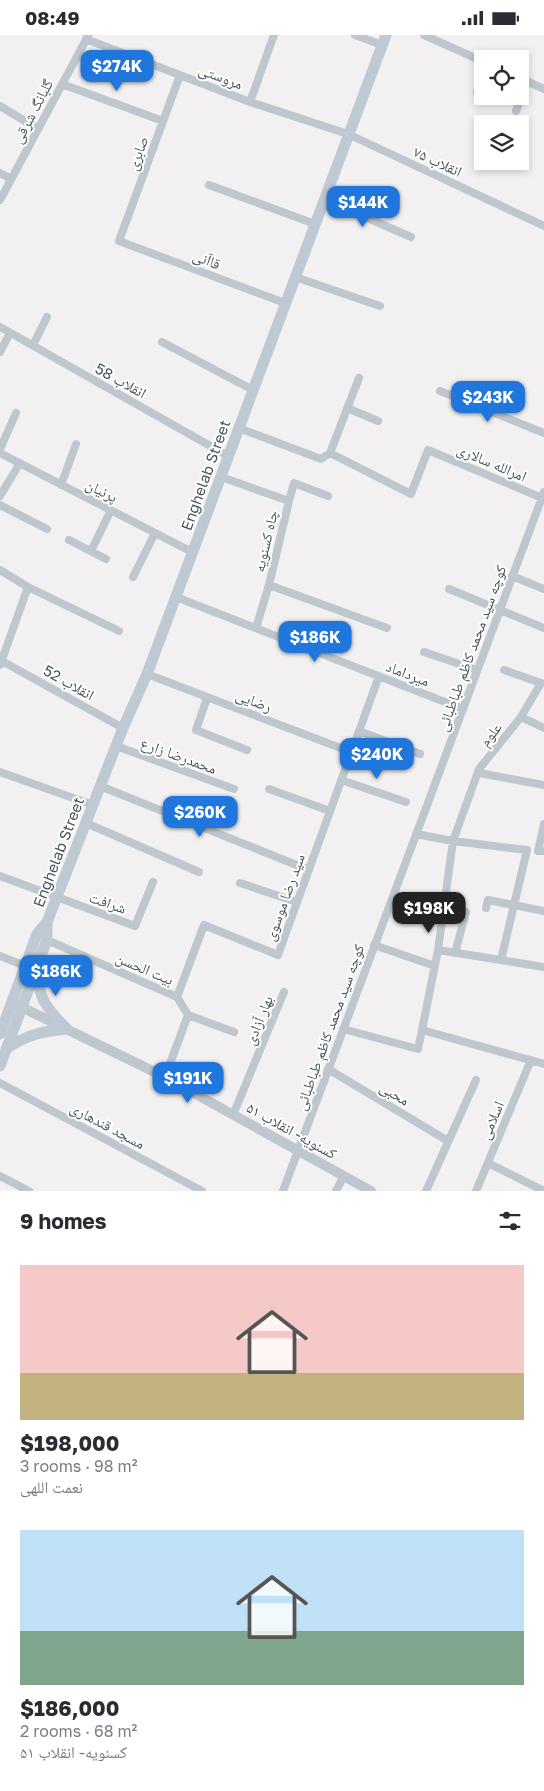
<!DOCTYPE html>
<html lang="en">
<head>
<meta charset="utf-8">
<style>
	body { margin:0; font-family:"Golos Text","Noto Naskh Arabic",sans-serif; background:#f2f2f3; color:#2b2b33; height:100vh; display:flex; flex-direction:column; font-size:19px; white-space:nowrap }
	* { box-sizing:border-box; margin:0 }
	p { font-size:16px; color:#7c7c81 }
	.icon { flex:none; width:28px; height:28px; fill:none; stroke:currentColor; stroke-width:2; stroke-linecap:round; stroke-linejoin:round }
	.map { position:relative; height:1156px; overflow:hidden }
	.panel { display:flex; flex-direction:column; background:#fff; flex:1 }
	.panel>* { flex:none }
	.buttons { position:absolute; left:474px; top:15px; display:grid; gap:10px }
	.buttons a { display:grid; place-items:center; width:55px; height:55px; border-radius:0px; background:#fff; box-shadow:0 2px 8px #0003; font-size:25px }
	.price { position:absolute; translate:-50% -42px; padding:0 11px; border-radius:10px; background:#1f77dd; color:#fff; font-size:16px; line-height:32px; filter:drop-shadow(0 1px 2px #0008) }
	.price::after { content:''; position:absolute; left:50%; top:30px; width:15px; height:11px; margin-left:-8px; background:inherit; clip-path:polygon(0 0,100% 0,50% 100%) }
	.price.on { background:#222; color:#fff }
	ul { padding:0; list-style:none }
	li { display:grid; align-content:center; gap:10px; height:265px; padding:0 20px }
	li span { display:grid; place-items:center; height:155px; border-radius:0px; color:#555 }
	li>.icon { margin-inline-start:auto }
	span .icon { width:90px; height:90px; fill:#fffc; stroke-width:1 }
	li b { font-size:21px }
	h2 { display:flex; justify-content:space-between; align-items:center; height:60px; padding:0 20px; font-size:21px }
	.status { display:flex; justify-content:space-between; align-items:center; height:35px; padding:0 25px; background:#fff; direction:ltr }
	.status svg { height:14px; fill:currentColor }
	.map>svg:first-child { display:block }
</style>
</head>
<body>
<div class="status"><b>08:49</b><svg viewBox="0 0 49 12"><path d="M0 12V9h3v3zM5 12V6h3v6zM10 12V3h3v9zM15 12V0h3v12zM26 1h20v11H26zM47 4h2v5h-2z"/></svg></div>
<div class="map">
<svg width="544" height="1156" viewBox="0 0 544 1156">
	<rect width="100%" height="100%" fill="#f2f0f0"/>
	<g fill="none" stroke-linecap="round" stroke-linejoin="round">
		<path stroke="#bec7ce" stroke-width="8" d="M355,0L382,10
			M424,0L482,26
			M86,4L250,67L348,99L544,191
			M180,40L119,206L285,268
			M520,43L544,54
			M62,49L163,86
			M477,57L482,42
			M250,67L274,0
			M0,71L38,94
			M516,76L527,46
			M0,138L11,144
			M209,150L315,189
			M324,164L411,202
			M0,165L88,1
			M295,242L380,271
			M0,292L228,421
			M162,307L253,355
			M33,310L47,282
			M0,317L10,298
			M440,356L544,398
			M347,373L378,386
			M239,393L321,424L330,418L411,459L428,415L542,463
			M0,414L16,378
			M0,418L192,517
			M330,418L359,343
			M221,442L289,466L269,550L256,593
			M61,450L76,409
			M0,461L20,428
			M289,466L294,448L328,461
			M0,470L47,494
			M69,505L106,524
			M91,516L111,475
			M0,535L28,552L119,596
			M512,541L544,554
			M133,542L155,498
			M269,550L387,593
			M449,554L544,593
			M176,562L463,674
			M424,617L477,635
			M0,625L123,693
			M0,630L28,552
			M147,639L351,717
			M207,663L196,695L247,715
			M521,682L544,693
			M359,696L420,719
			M116,711L234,754
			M0,737L93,770
			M479,738L544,750
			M341,745L406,767
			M100,751L309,835
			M269,754L330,776
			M86,788L199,837
			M544,789L538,816H544
			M416,799L453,806L527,815L501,925L438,915
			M0,841L135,891L153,847
			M240,848L297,867
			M486,873L488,865L544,876
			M47,905L177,962
			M374,910L435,931
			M455,918L466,877
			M0,921L25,931
			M501,925L544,932
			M188,980L234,997
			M343,994L418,1014L422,995L544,1029
			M422,995L438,915L453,806L479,734L521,682L541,648L504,635
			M328,1034L448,1106
			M165,1042L188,980L177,962L204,890L278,920L379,641
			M0,1048L202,1156
			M233,1080L284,957
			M488,1128L544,1156
			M0,1141L29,1156
			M283,1156L544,457
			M336,1156L344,1141
			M426,1156L476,1045
			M476,1156L531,1025"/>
		<path stroke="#bec7ce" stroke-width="10" d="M15,969L165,1042L371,1156"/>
		<path stroke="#bec9d3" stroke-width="11" d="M37,938C39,965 48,975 67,994
			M0,999L37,899L47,887L123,693L147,639L386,0
			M6,1014C25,1000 44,996 67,994
			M0,1031L47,905V887"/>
	</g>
	<g text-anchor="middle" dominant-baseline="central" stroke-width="4" stroke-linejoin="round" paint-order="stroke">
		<g font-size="15" fill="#48545d" stroke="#fff">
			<text transform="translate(221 41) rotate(21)">مروستی</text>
			<text transform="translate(32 76) rotate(-62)">گلبانگ شرقی</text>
			<text transform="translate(137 118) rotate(-70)">صابری</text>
			<text transform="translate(438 126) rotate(25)">انقلاب ۷۵</text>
			<text transform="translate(207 224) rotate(21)">قاآنی</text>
			<text transform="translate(121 345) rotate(29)">انقلاب 58</text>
			<text transform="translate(492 427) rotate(23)">امرالله سالاری</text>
			<text transform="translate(205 440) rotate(-70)">Enghelab Street</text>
			<text transform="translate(102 455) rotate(27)">پرنیان</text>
			<text transform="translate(265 506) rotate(-77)">چاه کسنویه</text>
			<text transform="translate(471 613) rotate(-70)">کوچه سید محمد کاظم طباطبائی</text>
			<text transform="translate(408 638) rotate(21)">میرداماد</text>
			<text transform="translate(69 647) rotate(29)">انقلاب 52</text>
			<text transform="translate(254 665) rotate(21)">رضایی</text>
			<text transform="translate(490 699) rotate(-52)">علوم</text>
			<text transform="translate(179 720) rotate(20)">محمدرضا زارع</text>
			<text transform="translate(58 817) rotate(-69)">Enghelab Street</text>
			<text transform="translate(284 862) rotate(-70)">سید رضا موسوی</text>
			<text transform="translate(108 867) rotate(19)">شرافت</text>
			<text transform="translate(145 933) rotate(23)">بیت الحسن</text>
			<text transform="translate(258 985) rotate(-68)">بهار آزادی</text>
			<text transform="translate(329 992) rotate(-70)">کوچه سید محمد کاظم طباطبائی</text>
			<text transform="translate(395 1058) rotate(31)">محبی</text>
			<text transform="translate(491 1085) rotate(-67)">اسلامی</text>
			<text transform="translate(108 1090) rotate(28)">مسجد قندهاری</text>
			<text transform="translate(292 1095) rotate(29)">کسنویه- انقلاب ۵۱</text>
		</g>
	</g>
</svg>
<div class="buttons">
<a><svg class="icon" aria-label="locate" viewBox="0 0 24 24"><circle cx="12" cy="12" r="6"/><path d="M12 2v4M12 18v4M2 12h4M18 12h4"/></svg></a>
<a><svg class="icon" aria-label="layers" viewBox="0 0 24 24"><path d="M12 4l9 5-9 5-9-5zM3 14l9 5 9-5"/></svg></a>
</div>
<b class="price" style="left:117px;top:57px">$274K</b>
<b class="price" style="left:363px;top:193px">$144K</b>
<b class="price" style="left:488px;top:388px">$243K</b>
<b class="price" style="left:315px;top:628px">$186K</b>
<b class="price" style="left:377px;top:745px">$240K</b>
<b class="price" style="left:200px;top:803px">$260K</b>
<b class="price on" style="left:429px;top:899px">$198K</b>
<b class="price" style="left:56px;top:962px">$186K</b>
<b class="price" style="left:188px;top:1069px">$191K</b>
</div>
<section class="panel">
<h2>9 homes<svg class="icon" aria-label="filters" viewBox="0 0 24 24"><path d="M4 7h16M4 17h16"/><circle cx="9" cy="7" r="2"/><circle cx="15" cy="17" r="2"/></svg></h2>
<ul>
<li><span style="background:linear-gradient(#f6c9c9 70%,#c2b280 0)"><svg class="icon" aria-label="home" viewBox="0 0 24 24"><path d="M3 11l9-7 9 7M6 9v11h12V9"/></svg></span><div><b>$198,000</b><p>3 rooms · 98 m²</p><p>نعمت اللهی</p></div></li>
<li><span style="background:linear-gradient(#bfe0f5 65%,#7fa58c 0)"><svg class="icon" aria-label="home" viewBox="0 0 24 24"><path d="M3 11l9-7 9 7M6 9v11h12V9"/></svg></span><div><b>$186,000</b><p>2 rooms · 68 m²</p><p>کسنویه- انقلاب ۵۱</p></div></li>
</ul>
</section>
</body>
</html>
